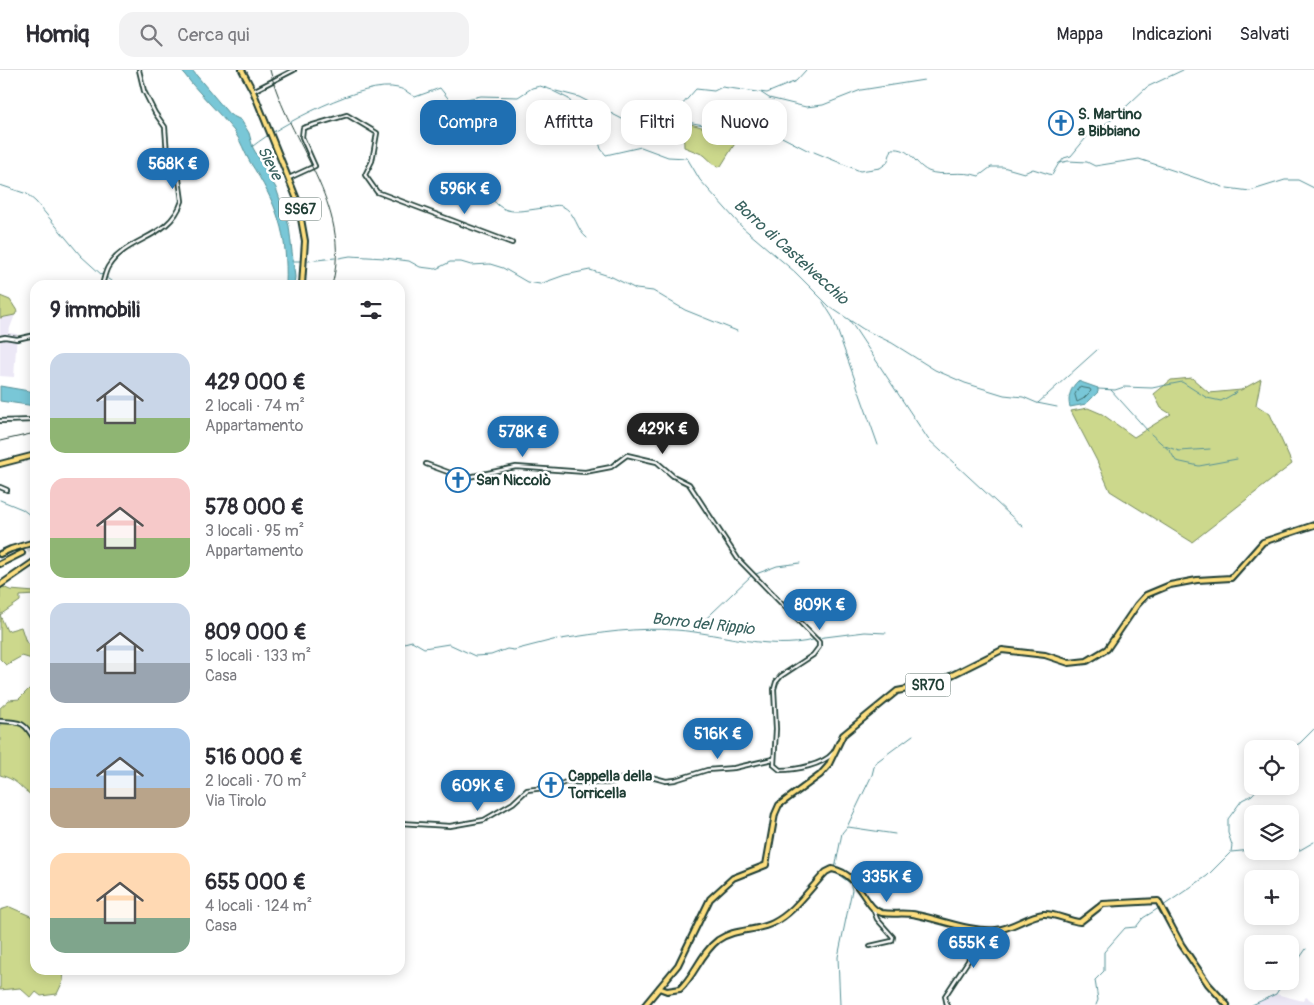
<!DOCTYPE html>
<html lang="it">
<head>
<meta charset="utf-8">
<style>
	body { margin:0; font-family:Pangolin,sans-serif; background:#f2f2f3; color:#2b2b33; height:100vh; display:flex; flex-direction:column; font-size:19px; white-space:nowrap }
	* { box-sizing:border-box; margin:0 }
	p { font-size:16px; color:#7c7c81 }
	.icon { flex:none; width:28px; height:28px; fill:none; stroke:currentColor; stroke-width:2; stroke-linecap:round; stroke-linejoin:round }
	.map { position:relative; flex:1; overflow:hidden }
	.details { position:absolute; left:30px; top:210px; width:375px; height:695px; display:flex; flex-direction:column; background:#fff; border-radius:15px; box-shadow:0 2px 12px #0003 }
	.details>* { flex:none }
	.guide { position:absolute; left:420px; top:30px; width:475px; height:45px; display:flex; gap:10px }
	.fabs { position:absolute; left:1244px; top:670px; display:grid; gap:10px }
	.fabs a { display:grid; place-items:center; width:55px; height:55px; border-radius:10px; background:#fff; box-shadow:0 2px 12px #0003; font-size:25px }
	.price { position:absolute; translate:-50% -42px; padding:0 11px; border-radius:18px; background:#1f6fb2; color:#fff; font-size:16px; line-height:32px; filter:drop-shadow(0 1px 2px #0008) }
	.price::after { content:''; position:absolute; left:50%; top:30px; width:15px; height:11px; margin-left:-8px; background:inherit; clip-path:polygon(0 0,100% 0,50% 100%) }
	.price.current { background:#222; color:#fff }
	ul { padding:0; list-style:none }
	li { display:flex; align-items:center; gap:15px; height:125px; padding:0 20px }
	li span { display:grid; place-items:center; flex:none; width:140px; height:100px; border-radius:15px; color:#555 }
	li>.icon { margin-inline-start:auto }
	span .icon { width:60px; height:60px; fill:#fffc; stroke-width:1 }
	li b { font-size:21px }
	h2 { display:flex; justify-content:space-between; align-items:center; height:60px; padding:0 20px; font-size:21px }
	.chip { padding:0 18px; border-radius:15px; background:#fff; box-shadow:0 2px 12px #0003; font-size:18px; line-height:45px }
	.chip.current { background:#1f6fb2; color:#fff }
	header { display:flex; align-items:center; gap:30px; box-sizing:border-box; height:70px; padding:0 25px; background:#fff; border-bottom:1px solid #e1e1e2 }
	header strong { font-size:24px }
	nav { display:flex; gap:28px; margin-inline-start:auto; font-size:18px }
	.search { width:350px; height:45px; background:#f2f2f3; display:flex; align-items:center; gap:12px; box-sizing:border-box; padding:0 18px; border-radius:15px; color:#7c7c81; font-size:19px }
	.map>svg:first-child { display:block }
</style>
</head>
<body>
<header>
<strong>Homiq</strong>
<div class="search"><svg class="icon" aria-label="search" viewBox="0 0 24 24"><circle cx="10" cy="10" r="6"/><path d="M15 15l6 6"/></svg>Cerca qui</div>
<nav><a>Mappa</a><a>Indicazioni</a><a>Salvati</a></nav>
</header>
<div class="map">
<svg width="1314" height="935" viewBox="0 0 1314 935">
	<rect width="100%" height="100%" fill="#fff"/>
	<filter id="ink" filterUnits="userSpaceOnUse"><feTurbulence type="fractalNoise" baseFrequency=".02" numOctaves="2"/><feDisplacementMap in="SourceGraphic" scale="10" xChannelSelector="R" yChannelSelector="G"/><feConvolveMatrix kernelMatrix="1 2 1 2 8 2 1 2 1" color-interpolation-filters="sRGB"/></filter>
	<g filter="url(#ink)">
		<path fill="#ece8f6" d="M15,245L8,263L17,264L14,307L0,306V248Z
			M1276,924L1303,931L1306,927L1314,932V935H1253Z"/>
		<path fill="#ccd88c" stroke="#768a60" d="M683,52L739,67L721,96L717,97L704,85L684,77Z
			M0,226L10,230L17,241L15,245L0,248Z
			M1192,308L1209,323L1241,320L1261,309L1256,335L1270,344L1292,394L1192,472L1110,421L1097,391L1071,341L1088,338L1102,344L1134,367L1171,344L1161,338L1154,324L1171,310Z
			M3,517L10,520L35,522V525L20,526V531L0,545L7,561L21,557L26,572L35,579V590L22,586L6,595L0,589V519Z
			M35,613V727C19,719 21,711 0,705V638L9,630L19,629Z
			M10,837L35,848V900H64L63,911L57,924L41,926L36,922L31,928L20,918L0,920V840Z"/>
		<path fill="#79c7d7" stroke="#559096" d="M181,0H192L229,44L241,50L249,63L253,78L276,118L289,156L295,207L294,215H286C288,164 277,134 250,92C244,82 241,71 234,61C217,40 197,22 181,0Z
			M1078,311L1098,318V322L1086,334L1070,337C1067,328 1071,317 1078,311Z
			M0,316L35,322V336L0,331Z"/>
		<g fill="none" stroke-linecap="round" stroke-linejoin="round">
			<path stroke="#437475" stroke-width="1" d="M1079,317L1090,319L1091,321L1083,329L1077,332L1075,325Z"/>
			<path stroke="#559096" stroke-width="1" d="M553,21L569,29C576,44 579,48 594,55L601,79L606,85L641,77L668,87L687,88L700,110L742,157L795,202L830,237L863,259L892,273L935,300L965,313L1004,325L1023,327L1037,333L1057,337
				M556,21L579,27L628,52H647L658,46L664,45L670,49L704,55
				M759,22L767,23L796,11L806,0
				M760,22L769,28L806,37L823,35L861,20L924,10
				M668,47L674,44L696,19L714,21L722,17L757,22
				M708,55L778,65L809,81
				M253,76C279,55 365,9 398,18C404,19 410,24 415,27L440,18L451,32L481,26L518,27L532,18L540,16L552,20
				M814,82L860,101L880,98L887,93L892,79C911,77 913,93 928,101C941,107 962,100 979,106L991,97H1003L1024,103L1033,99L1052,105L1059,93L1068,91L1087,92L1095,96L1139,89L1223,117
				M1060,93L1064,88L1071,86L1090,63L1113,49L1147,17L1183,0
				M478,112C503,144 503,144 543,138C549,137 556,134 562,136C576,142 576,160 587,168
				M0,115L27,124L36,132L81,186L102,205
				M1227,118L1250,121L1285,110H1298L1314,118
				M339,188L350,186L385,188L409,191L420,197L436,199L450,192H461L471,195L490,194L503,198L527,212L540,214L565,205L590,200L612,207L636,219L653,221L685,240L737,261
				M292,191H301
				M308,191L335,188
				M106,207L118,215
				M823,232L833,248L878,375
				M850,251L928,369L1023,457
				M1098,319L1115,320L1124,317L1152,318L1182,312L1207,328L1221,331L1237,322
				M1111,320L1148,361
				M1038,333L1097,280
				M1151,364L1170,381L1176,391L1199,396L1237,389
				M1165,376L1179,381L1210,379
				M0,430L22,439L35,449
				M756,504L777,496L800,493
				M693,561L751,506
				M817,568L865,562L886,563
				M561,569C600,563 637,557 676,560C720,563 769,581 813,570
				M400,574L412,571L424,578L449,574L475,586L491,585L507,579L514,580L557,569
				M1290,679L1300,673L1314,659
				M848,757L895,764
				M1290,780H1300L1314,772
				M1231,782L1252,780
				M835,799L842,763L847,757L872,705L875,693L913,665
				M836,803L850,813L852,820L838,887L840,935
				M1163,836L1207,806L1231,782L1232,775L1228,763V749L1242,730L1252,725L1260,716
				M1290,902L1306,879
				M1096,935L1098,930L1095,910L1104,901V882L1125,858L1136,857L1143,848L1159,838
				M1252,935L1276,924L1284,911"/>
			<path stroke="#d2d8d6" stroke-width="4" stroke-dasharray="4 2" stroke-linecap="butt" d="M22,483L35,476"/>
			<defs>
				<path id="minor" d="M253,21L294,0
					M289,108L315,96L302,67L303,58L347,45L377,63L372,91L365,105L377,122L512,173
					M102,215C104,209 105,202 108,197C127,166 169,170 182,131L178,102L167,84L165,57L155,43L144,21L139,0
					M0,268L5,267L17,269L35,265
					M0,351L35,350
					M426,394L464,408L516,397L585,402L611,397L627,385L657,392L673,406L689,414L738,489L819,572V577L813,585L781,606L776,612L774,619L776,659L774,695L780,700C796,700 823,695 833,683
					M0,417L7,420
					M0,651C22,652 25,652 35,671
					M400,753L450,756L484,750L513,733L527,720L553,717L566,712L607,713L640,704L666,711L675,710L707,700L734,698L773,689
					M870,876L892,871L893,867L877,849L873,839
					M947,935L945,926L968,891L981,859"/>
				<path id="major" d="M242,0L253,21L298,132L305,171L302,215
					M0,394L35,385
					M0,484L11,479L35,472
					M0,494L22,483
					M0,515L35,491
					M659,918L667,921L680,919C695,905 701,883 718,870C735,858 755,862 773,853C795,842 809,819 826,802L832,799C861,804 864,839 882,843C894,845 905,842 917,845C942,850 970,862 996,860C1012,859 1027,846 1043,844C1055,843 1068,851 1080,852L1103,834L1158,831L1181,874L1208,914L1227,935
					M645,935L678,895L710,829L733,808L766,795L775,744L779,735L820,705L828,696L843,665L897,621L934,614L1002,580L1045,585L1069,593L1087,591L1107,579L1137,535L1146,525L1170,515L1197,510L1231,508L1263,472L1314,455"/>
			</defs>
			<use href="#minor" stroke="#1f3d34" stroke-width="6"/>
			<use href="#major" stroke="#1f3d34" stroke-width="8"/>
			<use href="#minor" stroke="#fff" stroke-width="2.5"/>
			<use href="#major" stroke="#fedf80" stroke-width="4"/>
			<path stroke="#1f3d34" stroke-width="1" d="M270,0C288,73 354,136 332,215
				M0,371L35,363"/>
		</g>
	</g>
	<defs>
		<symbol id="church-ring" viewBox="-11 -11 22 22"><circle r="9.5" fill="#fff" stroke="#1f6fb2" stroke-width="1.5"/><path d="M-1.2-6h2.4v3.5h3.3v2.4h-3.3V6h-2.4V-.1h-3.3v-2.4h3.3Z" fill="#1f6fb2"/></symbol>
	</defs>
	<g fill-rule="evenodd">
		<use href="#church-ring" x="1047" y="39" width="28" height="28"/>
		<use href="#church-ring" x="444" y="396" width="28" height="28"/>
		<use href="#church-ring" x="537" y="701" width="28" height="28"/>
	</g>
	<g text-anchor="middle" dominant-baseline="central" stroke-width="5" stroke-linejoin="round" paint-order="stroke">
		<g fill="#fff" stroke="#627771" stroke-width="1">
			<rect x="279" y="127.5" width="42" height="23" rx="4"/>
			<rect x="905.5" y="603.5" width="45" height="23" rx="4"/>
		</g>
		<g font-size="14" font-weight="bold" fill="#1f3d34">
			<text x="300" y="139">SS67</text>
			<text x="928" y="615">SR70</text>
		</g>
		<g font-size="15" font-weight="bold" fill="#1f3d34" stroke="#fff" text-anchor="start">
			<text x="1078" y="44">S. Martino<tspan x="1078" dy="17">a Bibbiano</tspan></text>
			<text x="476" y="410">San Niccolò</text>
			<text x="568" y="706">Cappella della<tspan x="568" dy="17">Torricella</tspan></text>
		</g>
		<g font-size="16" font-style="italic" fill="#36605d" stroke="#fff">
			<text transform="translate(270 93) rotate(63)">Sieve</text>
			<text transform="translate(791 182) rotate(42)">Borro di Castelvecchio</text>
			<text transform="translate(703 554) rotate(6)">Borro del Rippio</text>
		</g>
	</g>
</svg>
<div class="fabs">
<a><svg class="icon" aria-label="locate" viewBox="0 0 24 24"><circle cx="12" cy="12" r="6"/><path d="M12 2v4M12 18v4M2 12h4M18 12h4"/></svg></a>
<a><svg class="icon" aria-label="layers" viewBox="0 0 24 24"><path d="M12 4l9 5-9 5-9-5zM3 14l9 5 9-5"/></svg></a>
<a>+</a>
<a>−</a>
</div>
<b class="price" style="left:173px;top:120px">568K €</b>
<b class="price" style="left:465px;top:145px">596K €</b>
<b class="price current" style="left:663px;top:385px">429K €</b>
<b class="price" style="left:523px;top:388px">578K €</b>
<b class="price" style="left:820px;top:561px">809K €</b>
<b class="price" style="left:718px;top:690px">516K €</b>
<b class="price" style="left:478px;top:742px">609K €</b>
<b class="price" style="left:887px;top:833px">335K €</b>
<b class="price" style="left:974px;top:899px">655K €</b>
<div class="guide">
<a class="chip current">Compra</a>
<a class="chip">Affitta</a>
<a class="chip">Filtri</a>
<a class="chip">Nuovo</a>
</div>
<section class="details">
<h2>9 immobili<svg class="icon" aria-label="filters" viewBox="0 0 24 24"><path d="M4 7h16M4 17h16"/><circle cx="9" cy="7" r="2"/><circle cx="15" cy="17" r="2"/></svg></h2>
<ul>
<li><span style="background:linear-gradient(#c9d6e8 65%,#8fb573 0)"><svg class="icon" aria-label="home" viewBox="0 0 24 24"><path d="M3 11l9-7 9 7M6 9v11h12V9"/></svg></span><div><b>429 000 €</b><p>2 locali · 74 m²</p><p>Appartamento</p></div></li>
<li><span style="background:linear-gradient(#f6c9c9 60%,#8fb573 0)"><svg class="icon" aria-label="home" viewBox="0 0 24 24"><path d="M3 11l9-7 9 7M6 9v11h12V9"/></svg></span><div><b>578 000 €</b><p>3 locali · 95 m²</p><p>Appartamento</p></div></li>
<li><span style="background:linear-gradient(#c9d6e8 60%,#9aa5b1 0)"><svg class="icon" aria-label="home" viewBox="0 0 24 24"><path d="M3 11l9-7 9 7M6 9v11h12V9"/></svg></span><div><b>809 000 €</b><p>5 locali · 133 m²</p><p>Casa</p></div></li>
<li><span style="background:linear-gradient(#a9c7e8 60%,#b9a48a 0)"><svg class="icon" aria-label="home" viewBox="0 0 24 24"><path d="M3 11l9-7 9 7M6 9v11h12V9"/></svg></span><div><b>516 000 €</b><p>2 locali · 70 m²</p><p>Via Tirolo</p></div></li>
<li><span style="background:linear-gradient(#ffd9b3 65%,#7fa58c 0)"><svg class="icon" aria-label="home" viewBox="0 0 24 24"><path d="M3 11l9-7 9 7M6 9v11h12V9"/></svg></span><div><b>655 000 €</b><p>4 locali · 124 m²</p><p>Casa</p></div></li>
</ul>
</section>
</div>
</body>
</html>
